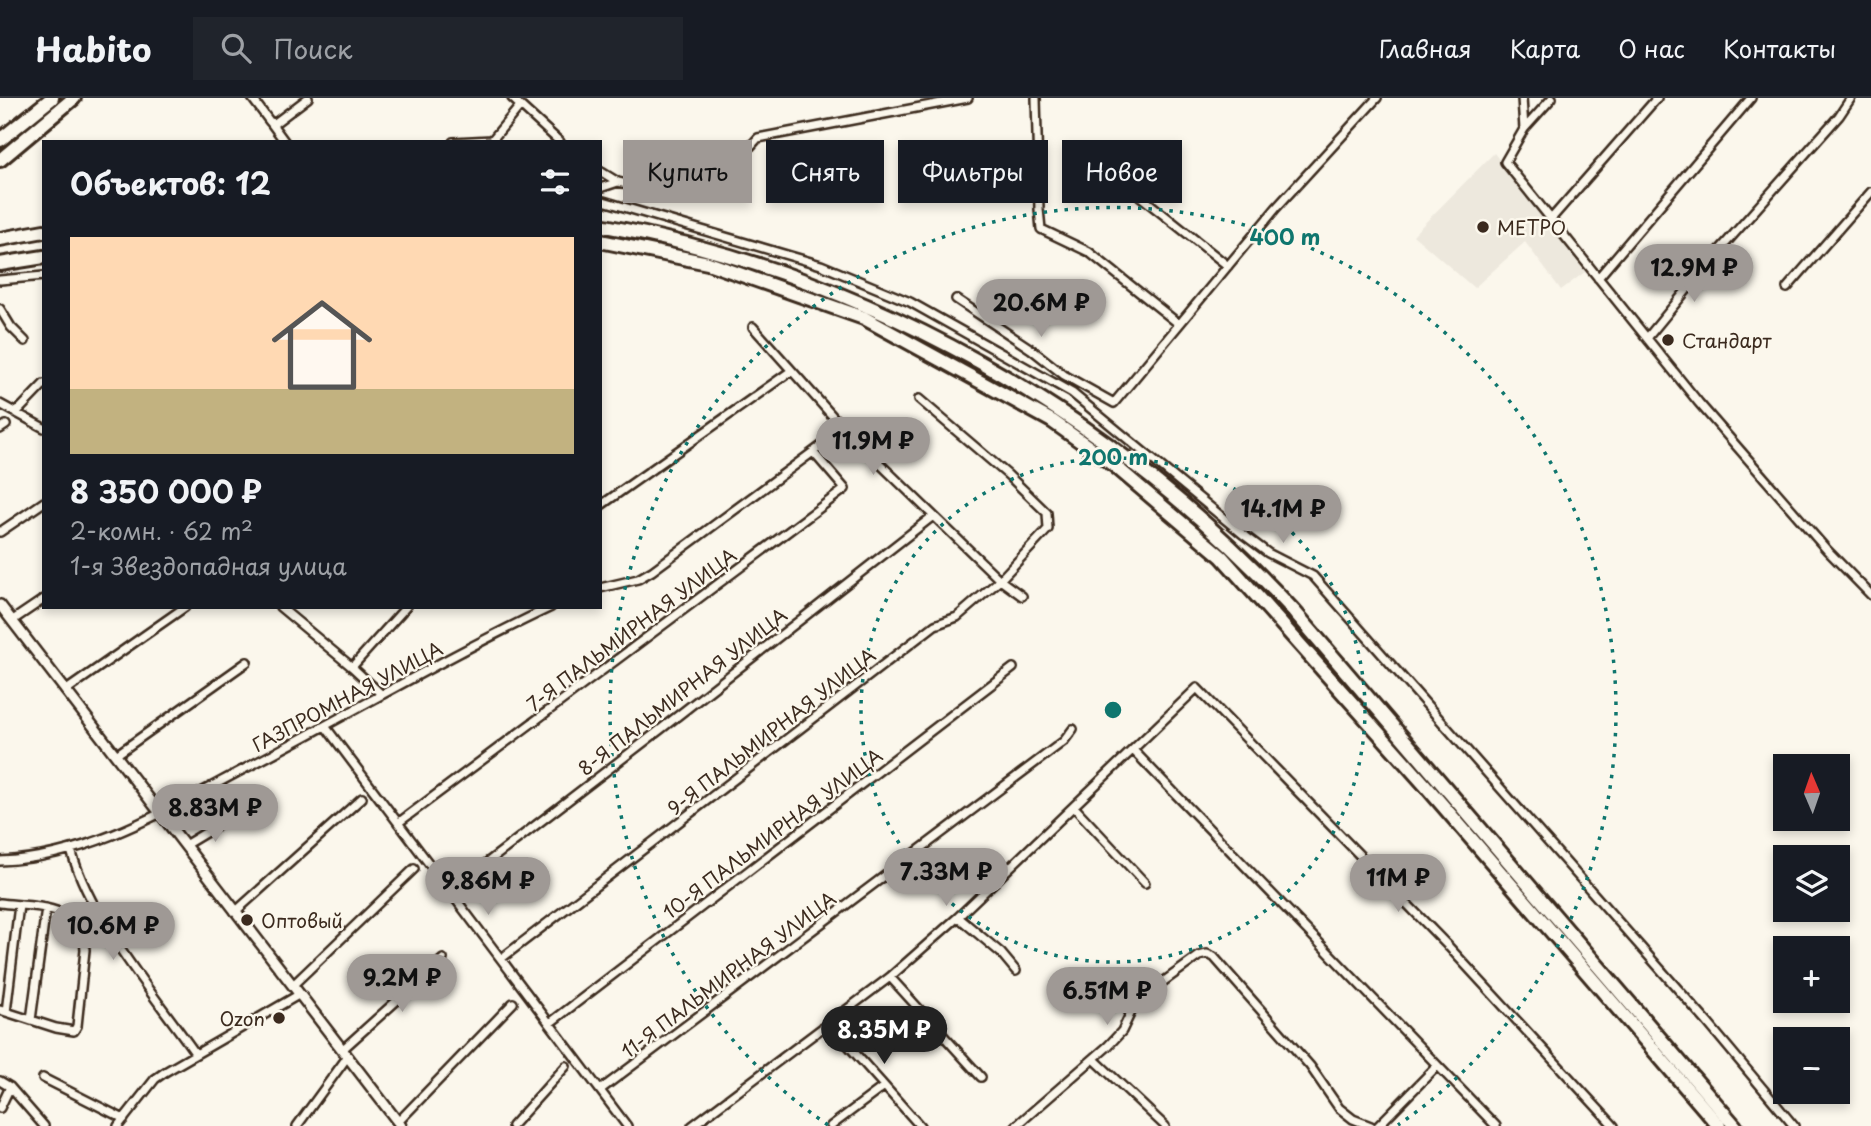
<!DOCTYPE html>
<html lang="ru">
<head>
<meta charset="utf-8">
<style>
	body { margin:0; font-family:"Playpen Sans",sans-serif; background:#20242c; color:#f1f3f6; height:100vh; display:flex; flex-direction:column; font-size:26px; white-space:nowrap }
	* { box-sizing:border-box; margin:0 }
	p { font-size:23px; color:#9ea1a6 }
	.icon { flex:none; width:38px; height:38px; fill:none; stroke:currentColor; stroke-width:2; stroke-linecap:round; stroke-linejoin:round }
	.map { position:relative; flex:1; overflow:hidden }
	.drawer { position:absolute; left:42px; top:42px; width:560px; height:469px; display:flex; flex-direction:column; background:#171b24; border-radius:0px; box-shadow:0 4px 10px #0003 }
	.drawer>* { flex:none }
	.banner { position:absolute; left:623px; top:42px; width:665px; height:63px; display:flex; gap:14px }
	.needle { width:46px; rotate:358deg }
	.fabs { position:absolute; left:1773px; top:656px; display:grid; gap:14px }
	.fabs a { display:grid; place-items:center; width:77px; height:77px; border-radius:0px; background:#171b24; box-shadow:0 4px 10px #0003; font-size:35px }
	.price { position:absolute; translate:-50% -60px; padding:0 16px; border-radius:24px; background:#9f9995; color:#111; font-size:23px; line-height:46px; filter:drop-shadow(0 2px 4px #0008) }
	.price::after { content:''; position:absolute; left:50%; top:42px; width:21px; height:16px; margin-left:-10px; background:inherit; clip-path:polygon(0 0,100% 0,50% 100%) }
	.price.selected { background:#222; color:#fff }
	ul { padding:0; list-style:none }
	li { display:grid; align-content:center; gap:14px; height:371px; padding:0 28px }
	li+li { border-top:2px solid #363941 }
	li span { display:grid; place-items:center; height:217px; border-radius:0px; color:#555 }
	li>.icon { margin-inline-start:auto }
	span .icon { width:126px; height:126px; fill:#fffc; stroke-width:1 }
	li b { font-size:30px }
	h2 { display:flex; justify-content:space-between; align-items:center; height:84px; padding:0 28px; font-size:30px }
	.pill { padding:0 24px; border-radius:0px; background:#171b24; box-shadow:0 4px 10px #0003; font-size:24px; line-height:63px }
	.pill.selected { background:#9f9995; color:#111 }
	header { display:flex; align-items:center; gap:42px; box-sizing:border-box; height:98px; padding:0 35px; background:#171b24; border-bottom:2px solid #363941 }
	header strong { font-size:33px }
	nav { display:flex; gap:38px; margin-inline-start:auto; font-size:24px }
	.search { width:490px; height:63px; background:#20242c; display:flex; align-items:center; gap:18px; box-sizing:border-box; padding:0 24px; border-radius:0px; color:#9ea1a6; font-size:26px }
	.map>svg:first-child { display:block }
</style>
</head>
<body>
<header>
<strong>Habito</strong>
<div class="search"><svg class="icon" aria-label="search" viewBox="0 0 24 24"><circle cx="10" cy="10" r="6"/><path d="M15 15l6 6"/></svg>Поиск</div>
<nav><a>Главная</a><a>Карта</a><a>О нас</a><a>Контакты</a></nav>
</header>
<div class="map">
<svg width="1871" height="1028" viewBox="0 0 1871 1028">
	<rect width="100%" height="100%" fill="#fbf7ec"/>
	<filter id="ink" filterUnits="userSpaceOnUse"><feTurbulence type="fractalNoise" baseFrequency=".0143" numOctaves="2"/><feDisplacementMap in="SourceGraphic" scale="14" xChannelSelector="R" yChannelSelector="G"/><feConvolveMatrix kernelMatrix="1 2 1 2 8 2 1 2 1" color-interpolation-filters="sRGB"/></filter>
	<g filter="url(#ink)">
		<path fill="#ede8dd" d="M1494,55L1585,174L1561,192L1525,144L1474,190L1413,137Z"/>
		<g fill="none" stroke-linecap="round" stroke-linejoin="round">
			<defs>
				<path id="minor" d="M252,0L270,24L275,25L308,0
					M512,0L560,44
					M1036,0L1039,111L1041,131L1089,154L1179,226
					M1522,0L1524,31L1505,64L1699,305L1827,452L1871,497
					M271,25L285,44
					M1524,31L1552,0
					M453,44L492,42L520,8
					M600,73L618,84L675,97L722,80L758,40L968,0
					M600,90L618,84
					M1135,94L1228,168
					M600,102L821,167L910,204L1072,295L1244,437L1268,455L1313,478L1707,924L1794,1028
					M1551,121L1657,0
					M1598,180L1751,0
					M0,182L44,178
					M1787,190L1871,94
					M956,201L1031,251L1064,277L1114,305L1276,110L1377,0
					M0,211L11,229L25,243
					M753,229L844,331L1000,482L1022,498
					M1648,239L1718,154L1839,18L1851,0
					M0,306L44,330
					M16,315L44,286
					M0,331L6,327
					M600,408L791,273
					M0,434L44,404
					M600,490L638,481L652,473L844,331
					M280,509L352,569L381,596
					M13,522L44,501
					M352,569L406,509
					M65,593L185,509
					M325,628L627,1028
					M1133,652L1496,1028
					M116,657L247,564
					M1074,709L1145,785
					M398,725L845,391L814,355
					M185,747L230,720
					M71,752C91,823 153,895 195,955
					M0,763C91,759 168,711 246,670C348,617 447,558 551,509
					M450,793L661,631L933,418
					M0,805C34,809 83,805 85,852L77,928L74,933L56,930L0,912
					M235,814L362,700
					M958,819L1001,855L1016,873
					M502,860L935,527L957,519L1000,482L1048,431L1047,415L1008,377L919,301
					M890,879L981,979
					M293,887L414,771
					M6,914L19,807
					M31,922L46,810
					M550,925L1013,570
					M829,926L920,1028
					M343,951L443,861
					M1094,961L1165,1028
					M43,980L124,1021
					M0,983L10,989L44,1028
					M600,992L1064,643L1073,631
					M0,1010L10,989
					M398,1024L513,905
					M118,1028L155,981L165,974L300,896
					M297,1028L348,958
					M512,1028L566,968
					M692,1028L890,879L958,819L1197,590L1449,849L1614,1028
					M831,1028L883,989
					M1016,1028L1108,948L1122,933L1132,912L1142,899L1199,858L1207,856L1214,859L1310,968L1339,1010L1353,1021L1371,1028
					M1378,1028L1437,968"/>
				<path id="tertiary" d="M0,507L401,1028"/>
				<path id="primary" d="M0,42L52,0
					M0,62L74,0
					M600,127C867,175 1111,314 1294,513L1735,1028
					M0,141L44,133
					M600,143L708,165L864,220L1052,323L1115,368L1222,459L1425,687L1719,1028
					M0,166L44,159"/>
			</defs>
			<use href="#minor" stroke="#3b2a1e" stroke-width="12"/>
			<use href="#tertiary" stroke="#3b2a1e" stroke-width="14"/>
			<use href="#primary" stroke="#3b2a1e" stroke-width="18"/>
			<use href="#minor" stroke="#fbf7ec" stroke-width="7"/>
			<use href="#tertiary" stroke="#fbf7ec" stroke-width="9"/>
			<use href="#primary" stroke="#fbf7ec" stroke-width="12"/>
		</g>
	</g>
	<g fill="none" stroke="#0f766e" stroke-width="3.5" stroke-dasharray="3.5 7">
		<circle cx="1113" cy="612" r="252"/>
		<path d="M828 1027A503 503 0 1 1 1398 1027"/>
	</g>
	<g fill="#3b2a1e" stroke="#fbf7ec" stroke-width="2.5">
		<circle cx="1483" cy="129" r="7"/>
		<circle cx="1668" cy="242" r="7"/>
		<circle cx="247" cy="822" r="7"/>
		<circle cx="279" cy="920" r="7"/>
	</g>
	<g text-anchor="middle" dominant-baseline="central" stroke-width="5" stroke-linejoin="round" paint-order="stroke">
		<g font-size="19" fill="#3b2a1e" stroke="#fbf7ec" text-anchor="start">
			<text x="1497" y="129">МЕТРО</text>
			<text x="1682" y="242">Стандарт</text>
			<text x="261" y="822">Оптовый</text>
			<text x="265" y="920" text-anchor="end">Ozon</text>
		</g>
		<g font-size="19" fill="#3b2a1e" stroke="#fbf7ec">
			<text transform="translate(631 531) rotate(-37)">7-Я ПАЛЬМИРНАЯ УЛИЦА</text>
			<text transform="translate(682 593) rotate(-38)">8-Я ПАЛЬМИРНАЯ УЛИЦА</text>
			<text transform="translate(347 598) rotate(-28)">ГАЗПРОМНАЯ УЛИЦА</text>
			<text transform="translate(771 633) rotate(-38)">9-Я ПАЛЬМИРНАЯ УЛИЦА</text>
			<text transform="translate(772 735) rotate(-37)">10-Я ПАЛЬМИРНАЯ УЛИЦА</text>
			<text transform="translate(728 876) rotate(-37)">11-Я ПАЛЬМИРНАЯ УЛИЦА</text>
		</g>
	</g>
	<circle cx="1113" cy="612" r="10" fill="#0f766e" stroke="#fbf7ec" stroke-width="3.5"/>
	<g font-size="21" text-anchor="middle" font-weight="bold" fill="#0f766e" stroke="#fbf7ec" stroke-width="5" stroke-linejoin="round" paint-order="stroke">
		<text x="1285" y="147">400 m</text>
		<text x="1113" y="367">200 m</text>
	</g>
</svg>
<div class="fabs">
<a><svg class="needle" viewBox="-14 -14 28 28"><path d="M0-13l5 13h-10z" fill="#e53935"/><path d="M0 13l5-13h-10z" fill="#9ea1a6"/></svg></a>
<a><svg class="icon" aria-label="layers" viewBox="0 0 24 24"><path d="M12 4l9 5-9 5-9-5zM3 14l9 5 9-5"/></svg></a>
<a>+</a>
<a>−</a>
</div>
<b class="price" style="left:1694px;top:206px">12.9M ₽</b>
<b class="price" style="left:1041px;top:241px">20.6M ₽</b>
<b class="price" style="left:873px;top:379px">11.9M ₽</b>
<b class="price" style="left:1283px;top:447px">14.1M ₽</b>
<b class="price" style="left:215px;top:746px">8.83M ₽</b>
<b class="price" style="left:946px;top:810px">7.33M ₽</b>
<b class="price" style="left:1398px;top:816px">11M ₽</b>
<b class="price" style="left:488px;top:819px">9.86M ₽</b>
<b class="price" style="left:113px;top:864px">10.6M ₽</b>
<b class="price" style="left:402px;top:916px">9.2M ₽</b>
<b class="price" style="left:1107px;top:929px">6.51M ₽</b>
<b class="price selected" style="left:884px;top:968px">8.35M ₽</b>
<div class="banner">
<a class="pill selected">Купить</a>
<a class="pill">Снять</a>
<a class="pill">Фильтры</a>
<a class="pill">Новое</a>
</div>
<section class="drawer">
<h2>Объектов: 12<svg class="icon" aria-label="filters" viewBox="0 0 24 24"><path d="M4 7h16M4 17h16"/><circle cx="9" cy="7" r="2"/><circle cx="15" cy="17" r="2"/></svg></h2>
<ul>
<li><span style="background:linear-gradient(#ffd9b3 70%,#c2b280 0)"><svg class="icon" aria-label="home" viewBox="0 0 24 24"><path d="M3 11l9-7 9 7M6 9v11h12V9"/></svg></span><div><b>8 350 000 ₽</b><p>2-комн. · 62 m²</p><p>1-я Звездопадная улица</p></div></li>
</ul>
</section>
</div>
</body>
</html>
